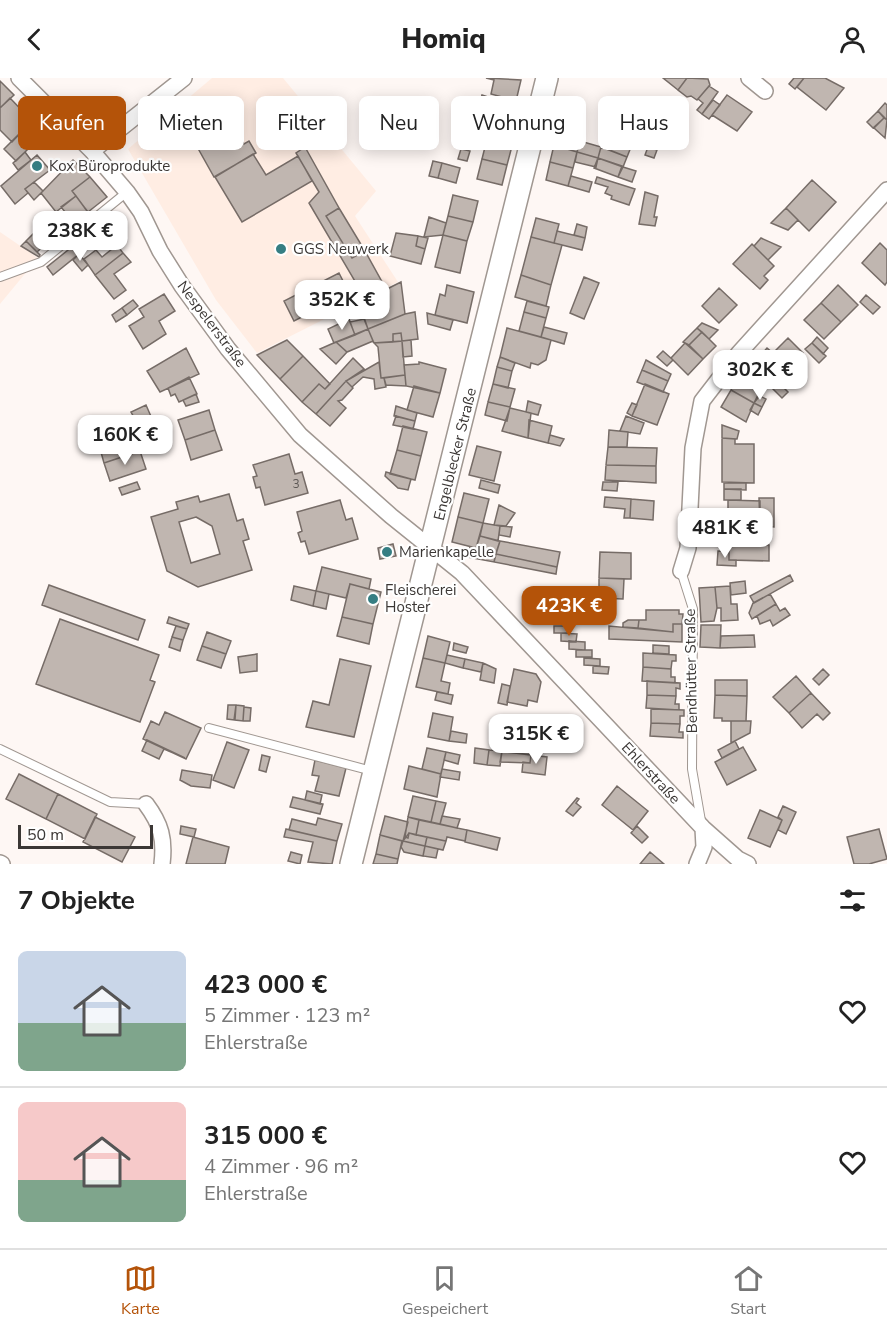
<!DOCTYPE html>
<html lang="de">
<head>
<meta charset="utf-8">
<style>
	body { margin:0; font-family:"Nunito Sans",sans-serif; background:#f6f6f6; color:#222; height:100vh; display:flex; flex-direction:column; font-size:22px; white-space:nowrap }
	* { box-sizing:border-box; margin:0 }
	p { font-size:20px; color:#767676 }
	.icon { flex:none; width:33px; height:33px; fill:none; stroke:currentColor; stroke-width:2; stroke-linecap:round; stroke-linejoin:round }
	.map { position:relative; height:786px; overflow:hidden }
	.side { display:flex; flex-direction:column; background:#fff; flex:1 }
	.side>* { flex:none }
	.top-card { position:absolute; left:18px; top:18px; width:852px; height:54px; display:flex; gap:12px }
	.scale { position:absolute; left:18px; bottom:15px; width:135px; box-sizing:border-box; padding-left:6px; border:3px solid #3b3735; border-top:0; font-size:16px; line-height:21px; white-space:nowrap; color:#3b3735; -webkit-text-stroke:4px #fff; paint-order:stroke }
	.price { position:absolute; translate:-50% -51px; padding:0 14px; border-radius:12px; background:#fff; color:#222; font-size:20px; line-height:39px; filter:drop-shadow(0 2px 3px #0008) }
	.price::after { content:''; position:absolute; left:50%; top:36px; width:18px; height:14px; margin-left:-9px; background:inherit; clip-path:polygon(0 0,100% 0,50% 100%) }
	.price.on { background:#b45309; color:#fff }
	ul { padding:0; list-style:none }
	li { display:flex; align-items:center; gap:18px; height:150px; padding:0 18px }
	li+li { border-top:2px solid #e0e0e0 }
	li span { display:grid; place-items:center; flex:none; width:168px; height:120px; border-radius:9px; color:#555 }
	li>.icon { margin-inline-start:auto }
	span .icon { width:72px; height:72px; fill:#fffc; stroke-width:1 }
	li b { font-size:26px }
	h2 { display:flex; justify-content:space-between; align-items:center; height:72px; padding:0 18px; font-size:26px }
	.chip { padding:0 21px; border-radius:9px; background:#fff; box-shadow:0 3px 15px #0003; font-size:21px; line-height:54px }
	.chip.on { background:#b45309; color:#fff }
	header { display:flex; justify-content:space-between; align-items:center; height:78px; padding:0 18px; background:#fff; font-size:27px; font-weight:800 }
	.tab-bar { display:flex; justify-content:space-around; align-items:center; height:84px; border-top:2px solid #e0e0e0; background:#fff; font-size:16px; color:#767676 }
	.tab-bar a { display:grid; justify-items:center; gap:3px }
	.tab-bar .on { color:#b45309 }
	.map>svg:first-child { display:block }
</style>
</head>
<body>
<header><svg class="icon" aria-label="back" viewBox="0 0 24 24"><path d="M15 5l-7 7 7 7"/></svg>Homiq<svg class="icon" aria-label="person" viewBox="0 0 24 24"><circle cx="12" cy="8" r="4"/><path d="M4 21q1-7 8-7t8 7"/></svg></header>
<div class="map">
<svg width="887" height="786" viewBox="0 0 887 786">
	<rect width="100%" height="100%" fill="#fef7f4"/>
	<path fill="#ffede3" d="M212,0H283L376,113L355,138L398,204L257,275L216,222L128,71Z
		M0,154L38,180L0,226Z"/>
	<path fill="#c0b6b0" stroke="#766c67" stroke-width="1.5" fill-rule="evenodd" d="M486,0L521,2L516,23L491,16L494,2Z
		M663,0H687L678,12Z
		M687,0L708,1L710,7L697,22L691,18L687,19L678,12Z
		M794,0H804L795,11L789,6Z
		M804,0H825L844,10L826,32L797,9Z
		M0,3L14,17L0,30Z
		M709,8L718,14L702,36L697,32L703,25L698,21Z
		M482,17L497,22L493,37L477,33Z
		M727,17L752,34L737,53L712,37Z
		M10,20L32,43L12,64L0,52V30Z
		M713,22L720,27L709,41L702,36Z
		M885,25L887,27V42L878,33Z
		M196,31L201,38L186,47L182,39Z
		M224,33L231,44L196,64L186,47L209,34L215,43L218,40L217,37Z
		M878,33L884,40L873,50L867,44Z
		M457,40L468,42L465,53L455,50Z
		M884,40L887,42L885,60L874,50Z
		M492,41L517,47L512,68L487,61Z
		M468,42L477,45L475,55L465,53Z
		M231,43L244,66L249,63L256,75L214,99L195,65Z
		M477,45L489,52L487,61L475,55Z
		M559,51L582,56L577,74L554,67Z
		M465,53L487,61L485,69L463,63Z
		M18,57L30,69L16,83L4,71Z
		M605,60L631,69L627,79L602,69Z
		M487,61L512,68L507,87L482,81Z
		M580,63L601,69L598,80L577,74Z
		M554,67L577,74L573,90L550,84Z
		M305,69L339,130L326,138L352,180L365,173L386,211L366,222L309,125L319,114L296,75Z
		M601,69L627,79L623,89L598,80Z
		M648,69L657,72L654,80L645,77Z
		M461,71L470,73L467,83L458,81Z
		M25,74L31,82L18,92L13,85Z
		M577,74L598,80L596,89L575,84Z
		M253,76L266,97L298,78L312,103L242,144L215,99Z
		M37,77L50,92L25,111L28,115L15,126L1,108Z
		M598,80L622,88L618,99L594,90Z
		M482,81L507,87L502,107L477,101Z
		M73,82L90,99L72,113L76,118L56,134L41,115Z
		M433,83L442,85L438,100L429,98Z
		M550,84L573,90L568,108L546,102Z
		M442,85L460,90L456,105L438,100Z
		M623,89L636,93L632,104L618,99Z
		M571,98L592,104L589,114L568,108Z
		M90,99L107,119L88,134L72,113Z
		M597,99L635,111L629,127L611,121L612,118L605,115L608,109L595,105Z
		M812,102L836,124L809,153L786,130Z
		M34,104L43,113L34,122L25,111Z
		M645,114L658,118L654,139H657L655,148L639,146Z
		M453,117L478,123L473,144L448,138Z
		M76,118L87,133L74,145L61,129Z
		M339,130L365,173L352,180L326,138Z
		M786,130L798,142L788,152L771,145Z
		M448,138L473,144L467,163L443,157Z
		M429,139L446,145L443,157L424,159Z
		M536,140L559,146L554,165L531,159Z
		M577,146L587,149L585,160L574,157Z
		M37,152L49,163L37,174L26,163Z
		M557,153L585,160L582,172L554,165Z
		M396,155L418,158L416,168L425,171L421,186L390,178Z
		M443,157L467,163L460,195L435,189Z
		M418,158L428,160L425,171L416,168Z
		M531,159L562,167L551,207L521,197Z
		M761,160L781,169L768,182L754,168Z
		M26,163L40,177L39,179L21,168Z
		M880,165L887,172V204L885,207L862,185Z
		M752,166L774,188L764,198L768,202L760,211L733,186Z
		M117,167L123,175L95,197L84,181L96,172L102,179Z
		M73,168L79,176L53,197L47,189Z
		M123,175L131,184L114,196L126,212L114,221L95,197Z
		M79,176L88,187L82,193L73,182Z
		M339,195L349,215L294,243L284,223Z
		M521,197L551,207L546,228L515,219Z
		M584,199L599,205L584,241L570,235Z
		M401,204L405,236L368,251L359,225Z
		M447,207L474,214L467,245L435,237L440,216L445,218Z
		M838,207L858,227L841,244L821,225Z
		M719,210L737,227L719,245L702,228Z
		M164,216L175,233L159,243L166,256L143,271L129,248L144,239L139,231Z
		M866,217L880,229L873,236L860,224Z
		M133,222L138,228L127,237L122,230Z
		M527,223L549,229L546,240L524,234Z
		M821,225L841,244L824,261L804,242Z
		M122,230L127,237L116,244L112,237Z
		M415,234L418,261L402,263L401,255L393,256V264L374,265L368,251L405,236Z
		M524,234L546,240L541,259L519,253Z
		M427,235L453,242L450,252L428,246Z
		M349,241L355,257L334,265L328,251Z
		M364,241L368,251L355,257L350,244Z
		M702,245L718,252L709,261L697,250Z
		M544,249L567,255L564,266L541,259Z
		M507,250L551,262L546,282L538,287L531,285L530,290L500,279Z
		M697,250L702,254L689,267L683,264Z
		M368,251L373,263L347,274L336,264Z
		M702,254L716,268L703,281L689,267Z
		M401,255L402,263L393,264V256Z
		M817,259L828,270L823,276L812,265Z
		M788,260L803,275L789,290L795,296L788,303L761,277L767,270L773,275Z
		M287,262L303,278L280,301L257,277Z
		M411,262L412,278L403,279L402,263Z
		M402,263L405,297L381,300L378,269L374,265Z
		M336,264L347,274L336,286L320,271Z
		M685,265L703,281L688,297L671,280Z
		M812,265L826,278L819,285L805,271Z
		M186,270L199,296L160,314L147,293Z
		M663,273L673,282L667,288L657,279Z
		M303,278L330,306L325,311L319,306L302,324L280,301Z
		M500,279L515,285L512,293L497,289Z
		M353,280L364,291L346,303L316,336L302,324L319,306L325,311Z
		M646,282L671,296L668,303L642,292Z
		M766,282L779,294L773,300L761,288Z
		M379,284L381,300H384L386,309L375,311L374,301L363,299L352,309L346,303Z
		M419,284L446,291L440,315L406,308L404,287L419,286Z
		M497,289L512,293L508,310L493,306Z
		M642,292L668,303L663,314L637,304Z
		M741,294L766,309L754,325L731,312Z
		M405,297L406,308L386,307L384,300Z
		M189,299L197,316L179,324L175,316L171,318L168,310Z
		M774,300L788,314L782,320L768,306Z
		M346,303L353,310L342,322L338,323L346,330L330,348L316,336Z
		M493,306L515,311L510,329L488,324Z
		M645,306L669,316L657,347L632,338Z
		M414,308L440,315L433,339L407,332Z
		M731,312L754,325L746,344L721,329Z
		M196,316L199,324L186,328L183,322Z
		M758,317L766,321L762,329L754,325Z
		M528,323L541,327L538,337L526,334Z
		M488,324L510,329L507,343L485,337Z
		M632,325L637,327L632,338L627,335Z
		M754,325L762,329L758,337L750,332Z
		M146,327L153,343L139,348L131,334Z
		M396,328L417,335L415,343L394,338Z
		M510,330L531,335L528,360L502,353Z
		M209,332L215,352L185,362L178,342Z
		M396,338L415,343L413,351L393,347Z
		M626,338L644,345L640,356L620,353Z
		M529,342L552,348L548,365L528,360Z
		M722,347L739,353L737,361L722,360Z
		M403,348L427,354L421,378L397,372Z
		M215,352L222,372L191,382L185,362Z
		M609,352L628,354L627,369H608Z
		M134,355L140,373L104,385L99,367Z
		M550,357L564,361L560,368L548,365Z
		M722,360L735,361V366H754V405L722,404Z
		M477,368L501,374L494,403L469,397Z
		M608,369L657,370L656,388L606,387Z
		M397,372L421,378L415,402L390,396Z
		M140,373L146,391L110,403L104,385Z
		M289,376L295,396L302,394L308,415L265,427L260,409L256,410L253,399L257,398L253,387Z
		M606,387L656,388V405L605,402Z
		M386,394L411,401L408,412L398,410L385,398Z
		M481,402L500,407L498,415L479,410Z
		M137,404L140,411L122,417L119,410Z
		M603,404H618L617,413L602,412Z
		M724,405H746V412L724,411Z
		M724,411H741V422H724Z
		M464,415L489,421L483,445L458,439Z
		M229,416L237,443L243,441L249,461L243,463L252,492L198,509L167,493L151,439L178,431L176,424L198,418L200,424ZM196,439L212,448L220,476L191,485L179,444Z
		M605,419L631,421L630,440H624L625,431L604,429Z
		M759,420H774V449L760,448Z
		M631,421L654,423L653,442L630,440Z
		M340,422L346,442L352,440L358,461L309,476L305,463L301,464L298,455L302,453L297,434Z
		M728,422L760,423V448H728Z
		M499,427L515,435L506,448L494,447Z
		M458,439L483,445L476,470L452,464Z
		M483,445L500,448L498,463L480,458Z
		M500,448L512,449L510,459L499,457Z
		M723,448H741V458L723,457Z
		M727,457L742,458V466L727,465Z
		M480,458L500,463L496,475L476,470Z
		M500,463L560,474L557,489L496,476Z
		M729,465L769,467V483L729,482Z
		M393,466L396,478L380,481L378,470Z
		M470,469L496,475L494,484L467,479Z
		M718,473L729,474V482H736V488L717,487Z
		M600,474L631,475V501L599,500Z
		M496,476L557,489L556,496L494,484Z
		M322,489L371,501L369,511L350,506L346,520L316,513Z
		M790,497L793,503L754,525L750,518Z
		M599,500L624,501L623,521L599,520Z
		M745,503L746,515L731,517L730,505Z
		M350,506L381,514L373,546L342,539Z
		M49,507L145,542L138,562L42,527Z
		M294,508L316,513L313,528L291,522Z
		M730,508L731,526H737L738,542L721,543V530H717L715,509Z
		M715,509L717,530L714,543L701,544L699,510Z
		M316,513L329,516L326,531L313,528Z
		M770,516L776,526L752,541L749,535L753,525Z
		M776,526L780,533L785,530L790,537L773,548L770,542L760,546L757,538Z
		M646,532H679V536H683L682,546H673V554L638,550L639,542H646Z
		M547,536L562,537V545L546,543Z
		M169,539L189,546L187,551L167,545Z
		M342,539L373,546L369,566L337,558Z
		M60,541L159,577L150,602L155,604L140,644L36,606Z
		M628,542H639L638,550L623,549V545Z
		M673,546H682V564L609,561V548L673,554Z
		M701,547H721L720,570L700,569Z
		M176,548L187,551L183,562L172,559Z
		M554,548H569V555H554Z
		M207,554L231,563L226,576L202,568Z
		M561,555L577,556L576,564L561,563Z
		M754,557L755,569L720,570L721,558Z
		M428,558L450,564L445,585L423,580Z
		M172,559L183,562L180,573L169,569Z
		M569,563L585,564V572L569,571Z
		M454,565L468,569L466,575L453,572Z
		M653,567L669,568V576L653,575Z
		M202,568L226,576L221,590L197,582Z
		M576,572H592V579H576Z
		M643,575L676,577V583H672L671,591L643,589Z
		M257,576V593L240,595L238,579Z
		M447,577L465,581L463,590L445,585Z
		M423,580L445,585L441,603L450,605L448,616L416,609Z
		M584,580L600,581V588L584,587Z
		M340,581L371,588L354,659L306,649L313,623L329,627Z
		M465,581L483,585L481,594L463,590Z
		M483,585L496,591L494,605L480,602Z
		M593,588L609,589L608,596L593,595Z
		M643,589L671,591V599H675V605L642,603Z
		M514,591L536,596L541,604L537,624L528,622L527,628L507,624Z
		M823,591L829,597L819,607L813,601Z
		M796,598L811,615L789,635L773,619Z
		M715,602H747V618L715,617Z
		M647,603L680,605V611L676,610V618L647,617Z
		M502,606L510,608L507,627L498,625Z
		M437,614L453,617L451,626L435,622Z
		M811,615L830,635L823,642L817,636L802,650L789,635Z
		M647,617L676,618L675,626H679V632L646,630Z
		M715,617L747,618L746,643H722V640H714Z
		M228,627H236L234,642L227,641Z
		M236,627L244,628L243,643L235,642Z
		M244,629L251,630L250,643H243Z
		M651,631L684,632V638H680V646L651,645Z
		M165,634L201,650L186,681L143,661L151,643L159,647Z
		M433,635L453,639L449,663L428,659Z
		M511,639L535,645L530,677L506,674Z
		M731,643H751L750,655L731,665Z
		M651,645L680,646L679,654H683V660L650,658Z
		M451,653L467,656L466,665L449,663Z
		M147,662L185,680L164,671L159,681L142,673Z
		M735,663L739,671L722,680L718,672Z
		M227,664L249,672L234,710L213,702Z
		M743,669L756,692L727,707L715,684Z
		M427,670L446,674L441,696L422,691Z
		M475,670L489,672L487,687L474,685Z
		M489,672L502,673L500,688L487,687Z
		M502,673L531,677L530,685L500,684Z
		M446,674L460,677L458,686L444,682Z
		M262,677L270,679L266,694L259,692Z
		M531,677L547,679L545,697L522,694L523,684L530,685Z
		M315,682L346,690L339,718L315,713L319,698L312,697Z
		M409,688L441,696L437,719L404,711Z
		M442,691L460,694L459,702L440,699Z
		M182,692L212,697L210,710L191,708L180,702Z
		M19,696L58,716L46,741L6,721Z
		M617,708L648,733L633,752L602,727Z
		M307,713L322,717L320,726L305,722Z
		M58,716L97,736L85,761L46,741Z
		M413,718L436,723L431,744L408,739Z
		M293,719L323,726L320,736L290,729Z
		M577,720L579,721L576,725L581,729L573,738L566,733Z
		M436,723L446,725L440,746L431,744Z
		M783,728L796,734L786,756L778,752L782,742L778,739Z
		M760,732L782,742L770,769L748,760Z
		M385,738L408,744L403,763L380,757Z
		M442,738L460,741L457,750L440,746Z
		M95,739L135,759L122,784L83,764Z
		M408,739L419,742L416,757L409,755L408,760L405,759Z
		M318,740L342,746L337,763L289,752L292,741L316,747Z
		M419,742L467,752L465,763L447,759L446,763L416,757Z
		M181,748L196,751L194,759L180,756Z
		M637,748L648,759L642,765L631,755Z
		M286,751L337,763L332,786L308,784L313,764L284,759Z
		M879,751L887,781L869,786H854L847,759Z
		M467,752L500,760L497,772L465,764Z
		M409,755L427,759L425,768L403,763Z
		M380,757L402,763L398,781L376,776Z
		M193,759L229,769L225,786H186Z
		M427,759L446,763L443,772L425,768Z
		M403,763L425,768L423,778L404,774L401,769Z
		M425,768L438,771L436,780L423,778Z
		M291,774L302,777L300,786L288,783Z
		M650,774L664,786H640Z
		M376,776L398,781L397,786H373Z"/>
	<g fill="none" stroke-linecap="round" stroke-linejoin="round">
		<defs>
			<path id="lane" d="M0,199L41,184L127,114
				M681,493L693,531L692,691L701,743
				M209,650L372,693
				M0,671L110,724L146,726"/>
			<path id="street" d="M19,0L92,73L127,114L141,134L160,173L182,208L228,271L300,357L391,438L462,495L703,750L738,781L748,786
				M749,0L765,13
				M92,73L184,0
				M681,493L688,470L693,370L702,323L739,275L887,112
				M146,726C161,746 165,761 162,786
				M0,785L2,786
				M697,786L704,769L703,750"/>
			<path id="secondary" d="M351,786L547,0"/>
		</defs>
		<use href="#lane" stroke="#a09791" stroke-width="10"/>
		<use href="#street" stroke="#a09791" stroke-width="18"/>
		<use href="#secondary" stroke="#a09791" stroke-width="24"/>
		<use href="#lane" stroke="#fff" stroke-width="8"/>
		<use href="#street" stroke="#fff" stroke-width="15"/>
		<use href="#secondary" stroke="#fff" stroke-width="21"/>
	</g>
	<g fill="#367e83" stroke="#fff" stroke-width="2">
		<circle cx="37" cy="88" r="6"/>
		<circle cx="281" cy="171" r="6"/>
		<circle cx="387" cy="474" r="6"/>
		<circle cx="373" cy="521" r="6"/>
	</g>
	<g text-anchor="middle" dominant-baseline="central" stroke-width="4.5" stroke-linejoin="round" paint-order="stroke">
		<g font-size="12" fill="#5c5754">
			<text x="296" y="406">3</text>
		</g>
		<g font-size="15" fill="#3b3735" stroke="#fff" text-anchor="start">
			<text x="49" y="88">Kox Büroprodukte</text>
			<text x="293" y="171">GGS Neuwerk</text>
			<text x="399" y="474">Marienkapelle</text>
			<text x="385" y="512">Fleischerei<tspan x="385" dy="17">Hoster</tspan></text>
		</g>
		<g font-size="15" fill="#3b3735" stroke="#fff">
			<text transform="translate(212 246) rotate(53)">Nespelerstraße</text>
			<text transform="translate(455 376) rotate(-76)">Engelblecker Straße</text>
			<text transform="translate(691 593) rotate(-91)">Bendhütter Straße</text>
			<text transform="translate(651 695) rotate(47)">Ehlerstraße</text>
		</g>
	</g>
</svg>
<div class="scale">50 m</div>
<b class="price" style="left:80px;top:184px">238K €</b>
<b class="price" style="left:342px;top:253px">352K €</b>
<b class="price" style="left:760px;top:323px">302K €</b>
<b class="price" style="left:125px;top:388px">160K €</b>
<b class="price" style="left:725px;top:481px">481K €</b>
<b class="price on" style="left:569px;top:559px">423K €</b>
<b class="price" style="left:536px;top:687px">315K €</b>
<div class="top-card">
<a class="chip on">Kaufen</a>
<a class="chip">Mieten</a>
<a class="chip">Filter</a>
<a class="chip">Neu</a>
<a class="chip">Wohnung</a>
<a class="chip">Haus</a>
</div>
</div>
<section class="side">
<h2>7 Objekte<svg class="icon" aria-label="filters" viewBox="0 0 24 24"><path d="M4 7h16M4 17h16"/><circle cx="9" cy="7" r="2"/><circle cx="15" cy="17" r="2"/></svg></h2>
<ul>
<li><span style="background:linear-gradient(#c9d6e8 60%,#7fa58c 0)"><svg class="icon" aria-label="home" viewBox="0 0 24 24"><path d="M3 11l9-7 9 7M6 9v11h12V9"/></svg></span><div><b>423 000 €</b><p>5 Zimmer · 123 m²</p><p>Ehlerstraße</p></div><svg class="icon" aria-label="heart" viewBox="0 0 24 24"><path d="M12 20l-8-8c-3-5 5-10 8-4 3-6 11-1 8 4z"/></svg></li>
<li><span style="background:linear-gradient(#f6c9c9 65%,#7fa58c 0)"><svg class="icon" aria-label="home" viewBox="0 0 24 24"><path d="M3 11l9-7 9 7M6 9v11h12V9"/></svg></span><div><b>315 000 €</b><p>4 Zimmer · 96 m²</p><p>Ehlerstraße</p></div><svg class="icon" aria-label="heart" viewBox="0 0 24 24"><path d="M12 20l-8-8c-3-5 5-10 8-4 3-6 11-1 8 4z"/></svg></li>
</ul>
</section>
<nav class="tab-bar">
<a class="on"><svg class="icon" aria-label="map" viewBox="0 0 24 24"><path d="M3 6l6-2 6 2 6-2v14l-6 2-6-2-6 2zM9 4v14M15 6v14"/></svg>Karte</a>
<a><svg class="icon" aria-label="saved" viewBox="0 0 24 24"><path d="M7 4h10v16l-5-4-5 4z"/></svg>Gespeichert</a>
<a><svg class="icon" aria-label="home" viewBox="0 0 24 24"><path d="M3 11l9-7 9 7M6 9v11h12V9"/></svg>Start</a>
</nav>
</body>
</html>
